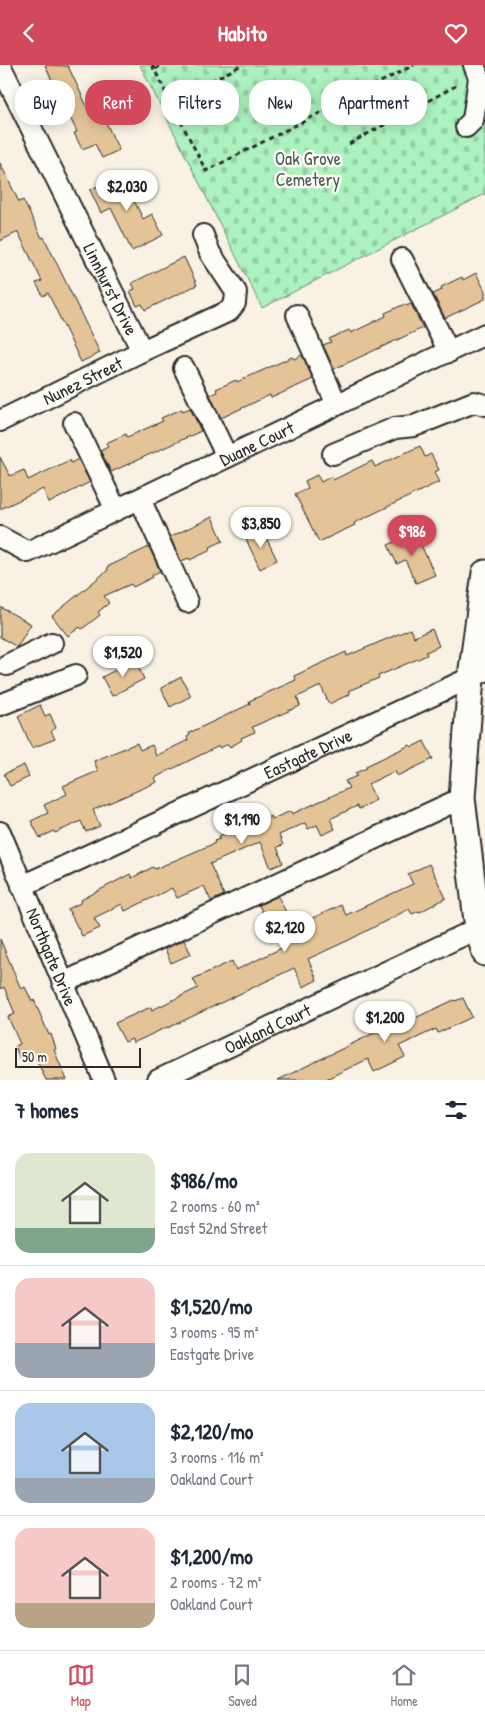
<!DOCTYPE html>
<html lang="en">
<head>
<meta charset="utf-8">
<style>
	body { margin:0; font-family:"Patrick Hand",sans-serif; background:#f6f6f7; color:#1f2937; height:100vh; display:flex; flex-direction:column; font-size:19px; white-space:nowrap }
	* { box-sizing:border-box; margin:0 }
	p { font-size:16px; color:#747a83 }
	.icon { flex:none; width:28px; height:28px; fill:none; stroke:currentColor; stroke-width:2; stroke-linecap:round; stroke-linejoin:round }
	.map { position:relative; height:1015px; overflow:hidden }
	.details { display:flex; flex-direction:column; background:#fff; flex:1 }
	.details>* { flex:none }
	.guide { position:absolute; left:15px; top:15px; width:455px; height:45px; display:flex; gap:10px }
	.scale { position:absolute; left:15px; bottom:12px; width:126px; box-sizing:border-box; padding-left:5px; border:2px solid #2b2b2b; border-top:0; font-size:14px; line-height:18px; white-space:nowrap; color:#2b2b2b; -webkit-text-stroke:4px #fdfcf7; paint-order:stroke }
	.price { position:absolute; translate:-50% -42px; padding:0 11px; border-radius:18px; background:#fff; color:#222; font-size:16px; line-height:32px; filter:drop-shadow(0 1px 2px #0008) }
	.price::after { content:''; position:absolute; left:50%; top:30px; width:15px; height:11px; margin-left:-8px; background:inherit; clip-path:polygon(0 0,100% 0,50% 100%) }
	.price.current { background:#d1495b; color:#fff }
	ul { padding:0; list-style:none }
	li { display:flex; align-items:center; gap:15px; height:125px; padding:0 15px }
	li+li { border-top:1px solid #e0e1e3 }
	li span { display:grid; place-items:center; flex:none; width:140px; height:100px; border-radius:15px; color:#555 }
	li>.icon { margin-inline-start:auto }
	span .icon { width:60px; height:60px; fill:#fffc; stroke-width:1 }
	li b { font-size:21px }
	h2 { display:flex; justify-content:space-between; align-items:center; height:60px; padding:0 15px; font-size:21px }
	.tag { padding:0 18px; border-radius:20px; background:#fff; box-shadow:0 2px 12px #0003; font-size:18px; line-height:45px }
	.tag.current { background:#d1495b; color:#fff }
	header { display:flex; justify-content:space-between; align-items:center; height:65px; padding:0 15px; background:#d1495b; color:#fff; font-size:22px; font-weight:700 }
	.dock { display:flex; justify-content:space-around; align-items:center; height:70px; border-top:1px solid #e0e1e3; background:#fff; font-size:14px; color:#747a83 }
	.dock a { display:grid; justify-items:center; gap:2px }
	.dock .current { color:#d1495b }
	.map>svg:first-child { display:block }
</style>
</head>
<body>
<header><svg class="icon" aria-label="back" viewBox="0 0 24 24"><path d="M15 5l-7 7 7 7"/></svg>Habito<svg class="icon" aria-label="heart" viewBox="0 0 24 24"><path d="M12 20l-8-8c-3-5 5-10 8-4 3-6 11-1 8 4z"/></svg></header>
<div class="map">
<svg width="485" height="1015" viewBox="0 0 485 1015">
	<defs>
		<pattern id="cemetery-stones" width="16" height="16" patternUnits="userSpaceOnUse" patternTransform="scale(1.25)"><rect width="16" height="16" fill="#abf2be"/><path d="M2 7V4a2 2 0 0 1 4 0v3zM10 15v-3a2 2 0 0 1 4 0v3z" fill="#93d0a3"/></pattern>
	</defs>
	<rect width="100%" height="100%" fill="#f8f1e4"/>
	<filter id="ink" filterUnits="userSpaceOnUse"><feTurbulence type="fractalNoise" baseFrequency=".02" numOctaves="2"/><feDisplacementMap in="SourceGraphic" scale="10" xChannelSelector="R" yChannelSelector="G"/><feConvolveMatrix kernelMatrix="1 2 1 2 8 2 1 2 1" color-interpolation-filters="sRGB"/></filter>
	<g filter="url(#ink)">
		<path fill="url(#cemetery-stones)" stroke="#6b8e74" d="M140,0H485V129L262,243Z"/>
		<path fill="#e4c497" stroke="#2b2b2b" d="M45,0L68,1L90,48L99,43L119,85L102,93L95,79L82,84L74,68L77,67L64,40L61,41L56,30L58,29Z
			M0,98L19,137L23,135L42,173L44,172L100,288L81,297L48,228L43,231L36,218L42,216L18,167L0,176Z
			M131,110L140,127L132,131L143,154L152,149L163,170L132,186L111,143L101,148L90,125L108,116L110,120Z
			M184,192L197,220L145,245L142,239L137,241L130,226L135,224L132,218Z
			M476,208L485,226V234L445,253L433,229L442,225L441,222L462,212L463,215Z
			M405,239L406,241L411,239L423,263L334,304L323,280L331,277L329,274L349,265L351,268L386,251L385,248Z
			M302,290L313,314L271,333L270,330L221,353L210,330L217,327L216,324L236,315L237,317L292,292L294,294Z
			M190,343L201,366L111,407L100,385L108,381L106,378L126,369L127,372L163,356L161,353L182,344L183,346Z
			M420,381L425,392L431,389L439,405L434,407L439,417L354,458L355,460L319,477L295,429L308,423L305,416L317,410L321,417L332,411L333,415L372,396L375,402Z
			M0,392L10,411L24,405L28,415L70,395L71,398L78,394L90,417L49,438L43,424L0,444Z
			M212,452L223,476L210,482L211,485L190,495L189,493L181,496L170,472Z
			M262,464L277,495L260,504L245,472Z
			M415,467L435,510L416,518L405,495L397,499L388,480Z
			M149,482L160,506L152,510L153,512L133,522L131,519L104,531L109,538L98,547L100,550L82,564L80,562L68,571L52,551L108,505L107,502Z
			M0,542L31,559L17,582L0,572Z
			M410,564L414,572L432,564L439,581L426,587L427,590L378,611L379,613L348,626L350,629L329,639L321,621L297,632L300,641L252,662L255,667L241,673L242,675L230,682L228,679L220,683L219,681L164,708L155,713L157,717L93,745L100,761L86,767L81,756L55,768L54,766L40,773L31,756L48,748L44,740L67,729L63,721L98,706L94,696L137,678L140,685L152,680L156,691L188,675L187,672L190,670L189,668L250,639L249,636L296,615L294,611L346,587L347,591Z
			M135,595L144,614L112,631L102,612Z
			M181,612L191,631L170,642L161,623Z
			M40,640L45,651L50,649L56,663L51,666L55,674L32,683L18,651Z
			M424,676L433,694L397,711L395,706L368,719L376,735L359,744L357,741L330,754L335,764L322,770L317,760L308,764L305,758L279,770L283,780L277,782L283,798L271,803L260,777L210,799L224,830L211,836L204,821L177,833L172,823L125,846L122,839L94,853L100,863L82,871L68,844L82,837L81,835L130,809L132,813L153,802L155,804L215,778L214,776L220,774L219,771L231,766L271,751L272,754L291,746L292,749L349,723L345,716L357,711L355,708L367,703L366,701L410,680L412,682Z
			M24,700L29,712L10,721L4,709Z
			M429,799L446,833L420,847L419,846L412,849L409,844L349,875L308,894L317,915L303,922L294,903L168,963L167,962L133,978L132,974L125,977L115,958L151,942L152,945L198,923L193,914L232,896L236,905L286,881L273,853L266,856L259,840L278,831L293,862L341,840L346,850L413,819L408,809Z
			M0,874L21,924L25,922L32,936L34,935L49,970L51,969L56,984L54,985L67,1015H46L35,992L21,997L15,981L20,979L8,952L15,949L4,922L0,924Z
			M184,875L191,889L171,898L165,884Z
			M463,933L472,952L438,968L436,964L399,981L405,992L374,1007L368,994L324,1015H278L413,949L415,953L454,935L455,936Z"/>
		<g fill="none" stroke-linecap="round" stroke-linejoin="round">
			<defs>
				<g id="minor">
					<path id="s1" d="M0,0L142,286"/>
					<path d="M466,62L473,55L479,13L474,0"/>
					<path d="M402,194L449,287"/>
					<path d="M297,250L337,340"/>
					<path d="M184,303L227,392"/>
					<path id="s2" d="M0,356L142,286L229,246L235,238L236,227L210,188L203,170"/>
					<path d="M74,358L116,445"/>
					<path d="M333,389L395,363L414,361L474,337L485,340"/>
					<path d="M140,434L187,537"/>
					<path id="s3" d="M0,472L28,487L485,269"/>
					<path d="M7,600L52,578"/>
					<path d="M0,640L76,610"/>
					<path id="s4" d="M0,767L104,1015"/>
					<path id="s5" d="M22,821L485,606"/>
					<path d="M63,918L462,733"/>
					<path id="s6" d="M158,1015L485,860"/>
				</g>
				<path id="major" d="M485,508L471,612L462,733L478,864L485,888"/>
			</defs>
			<use href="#minor" stroke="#2b2b2b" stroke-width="24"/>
			<use href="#major" stroke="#2b2b2b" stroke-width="29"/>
			<path stroke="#2b2b2b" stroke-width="3" stroke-dasharray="5 4" stroke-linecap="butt" d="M152,0L206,106L414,0
				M155,4L163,0
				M171,37L242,0
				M349,79L459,19"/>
			<use href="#minor" stroke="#fdfcf7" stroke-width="20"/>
			<use href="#major" stroke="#fdfcf7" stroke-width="25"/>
		</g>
	</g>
	<g text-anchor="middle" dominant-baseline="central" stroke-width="5" stroke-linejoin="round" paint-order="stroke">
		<g font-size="18" fill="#4b5d50" stroke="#fdfcf7">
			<text x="308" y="93">Oak Grove<tspan x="308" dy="21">Cemetery</tspan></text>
		</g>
		<g font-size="18" fill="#2b2b2b" stroke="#fdfcf7">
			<text stroke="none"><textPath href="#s1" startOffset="250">Linnhurst Drive</textPath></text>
			<text stroke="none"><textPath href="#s2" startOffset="92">Nunez Street</textPath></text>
			<text stroke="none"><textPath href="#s3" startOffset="285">Duane Court</textPath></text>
			<text stroke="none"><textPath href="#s5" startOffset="315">Eastgate Drive</textPath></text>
			<text stroke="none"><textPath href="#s4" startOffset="135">Northgate Drive</textPath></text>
			<text stroke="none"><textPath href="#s6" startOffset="121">Oakland Court</textPath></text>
		</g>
	</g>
</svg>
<div class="scale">50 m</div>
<b class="price" style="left:127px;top:147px">$2,030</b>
<b class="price" style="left:261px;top:484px">$3,850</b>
<b class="price current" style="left:412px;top:492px">$986</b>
<b class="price" style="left:123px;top:613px">$1,520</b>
<b class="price" style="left:242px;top:780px">$1,190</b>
<b class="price" style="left:285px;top:888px">$2,120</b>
<b class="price" style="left:385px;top:978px">$1,200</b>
<div class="guide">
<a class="tag">Buy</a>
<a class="tag current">Rent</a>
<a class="tag">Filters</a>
<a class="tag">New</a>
<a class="tag">Apartment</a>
</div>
</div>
<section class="details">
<h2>7 homes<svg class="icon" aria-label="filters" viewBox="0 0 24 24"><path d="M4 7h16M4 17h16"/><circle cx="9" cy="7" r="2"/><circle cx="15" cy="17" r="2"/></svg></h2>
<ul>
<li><span style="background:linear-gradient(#dfe7d0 75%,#7fa58c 0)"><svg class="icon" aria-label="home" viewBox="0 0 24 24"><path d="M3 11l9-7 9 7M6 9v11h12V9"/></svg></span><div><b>$986/mo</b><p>2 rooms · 60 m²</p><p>East 52nd Street</p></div></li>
<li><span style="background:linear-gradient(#f6c9c9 65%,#9aa5b1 0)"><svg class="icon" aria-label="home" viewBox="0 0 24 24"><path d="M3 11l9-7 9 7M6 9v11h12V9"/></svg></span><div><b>$1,520/mo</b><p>3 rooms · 95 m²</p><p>Eastgate Drive</p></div></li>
<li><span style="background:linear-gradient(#a9c7e8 75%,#9aa5b1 0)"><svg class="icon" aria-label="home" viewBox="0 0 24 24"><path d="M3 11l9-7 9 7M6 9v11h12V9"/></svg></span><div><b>$2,120/mo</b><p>3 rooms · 116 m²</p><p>Oakland Court</p></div></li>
<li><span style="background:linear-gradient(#f6c9c9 75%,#b9a48a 0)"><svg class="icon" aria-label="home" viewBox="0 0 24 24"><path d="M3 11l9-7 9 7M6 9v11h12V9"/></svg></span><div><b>$1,200/mo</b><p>2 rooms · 72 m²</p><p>Oakland Court</p></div></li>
</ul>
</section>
<nav class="dock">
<a class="current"><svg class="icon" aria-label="map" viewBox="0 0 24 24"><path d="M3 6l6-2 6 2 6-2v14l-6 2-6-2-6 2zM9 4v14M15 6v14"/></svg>Map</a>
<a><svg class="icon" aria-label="saved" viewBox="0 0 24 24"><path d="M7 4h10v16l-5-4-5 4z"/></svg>Saved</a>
<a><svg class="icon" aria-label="home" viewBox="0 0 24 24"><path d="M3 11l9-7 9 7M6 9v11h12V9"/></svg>Home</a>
</nav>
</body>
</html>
